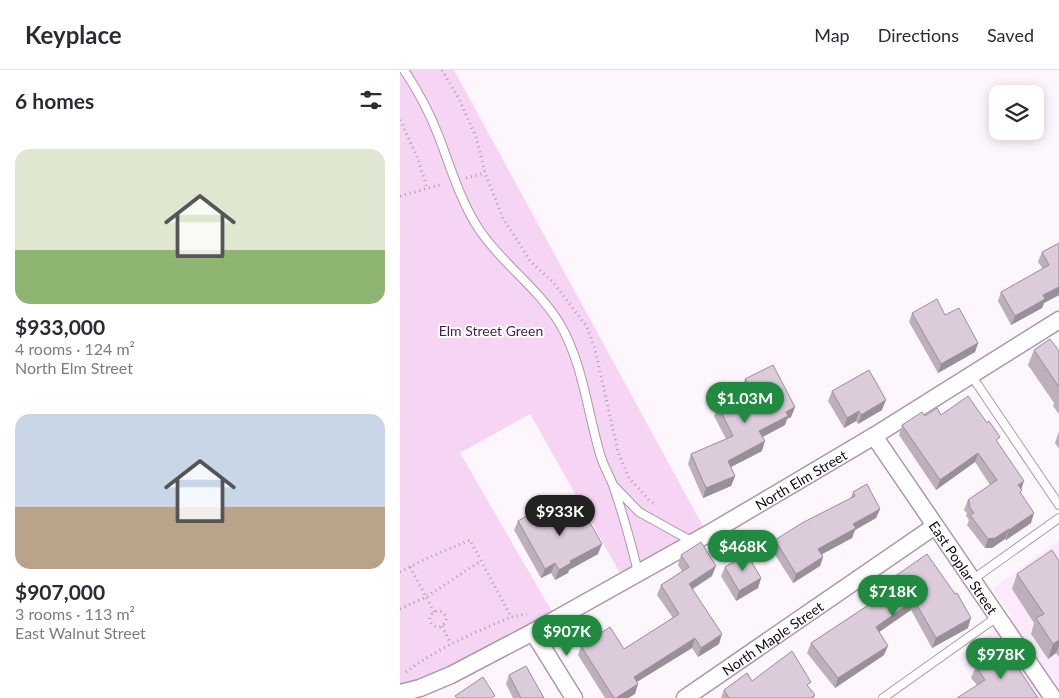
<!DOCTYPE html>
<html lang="en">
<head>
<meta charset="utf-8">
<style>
	body { margin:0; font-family:Lato,sans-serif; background:#f2f2f3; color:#2b2b33; height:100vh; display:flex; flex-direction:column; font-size:19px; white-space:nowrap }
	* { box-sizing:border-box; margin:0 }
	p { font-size:16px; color:#7c7c81 }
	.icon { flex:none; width:28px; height:28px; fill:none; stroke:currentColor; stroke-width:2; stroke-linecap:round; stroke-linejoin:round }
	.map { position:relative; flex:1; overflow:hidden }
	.sheet { display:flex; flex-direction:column; background:#fff; width:400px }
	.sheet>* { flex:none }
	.controls { position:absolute; left:589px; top:15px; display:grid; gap:10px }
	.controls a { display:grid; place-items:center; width:55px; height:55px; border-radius:10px; background:#fff; box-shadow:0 2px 12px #0003; font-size:25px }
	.price { position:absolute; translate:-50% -42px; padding:0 11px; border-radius:18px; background:#208a41; color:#fff; font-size:16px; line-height:32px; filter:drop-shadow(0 1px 2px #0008) }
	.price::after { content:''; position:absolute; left:50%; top:30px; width:15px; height:11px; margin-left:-8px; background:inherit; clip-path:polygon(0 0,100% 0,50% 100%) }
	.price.active { background:#222; color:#fff }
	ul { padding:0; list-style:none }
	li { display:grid; align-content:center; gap:10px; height:265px; padding:0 15px }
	li span { display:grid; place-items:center; height:155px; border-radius:15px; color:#555 }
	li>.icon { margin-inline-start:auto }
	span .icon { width:90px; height:90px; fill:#fffc; stroke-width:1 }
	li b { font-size:21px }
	h2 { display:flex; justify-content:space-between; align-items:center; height:60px; padding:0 15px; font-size:21px }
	header { display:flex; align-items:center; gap:30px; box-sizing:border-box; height:70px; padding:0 25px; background:#fff; border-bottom:1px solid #e1e1e2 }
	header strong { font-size:24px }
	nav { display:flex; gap:28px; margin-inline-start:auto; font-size:18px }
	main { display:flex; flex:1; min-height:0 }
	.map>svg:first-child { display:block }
</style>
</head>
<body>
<header>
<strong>Keyplace</strong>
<nav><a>Map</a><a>Directions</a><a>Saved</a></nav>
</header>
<main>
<section class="sheet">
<h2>6 homes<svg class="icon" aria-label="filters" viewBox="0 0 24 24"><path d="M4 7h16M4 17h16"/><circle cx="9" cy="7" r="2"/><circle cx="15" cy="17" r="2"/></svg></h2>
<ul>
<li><span style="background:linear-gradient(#dfe7d0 65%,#8fb573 0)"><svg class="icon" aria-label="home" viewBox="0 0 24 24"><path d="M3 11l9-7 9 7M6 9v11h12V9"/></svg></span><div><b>$933,000</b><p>4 rooms · 124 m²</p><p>North Elm Street</p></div></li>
<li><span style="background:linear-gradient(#c9d6e8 60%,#b9a48a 0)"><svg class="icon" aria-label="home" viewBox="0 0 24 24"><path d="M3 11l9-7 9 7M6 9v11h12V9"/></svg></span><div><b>$907,000</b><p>3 rooms · 113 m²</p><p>East Walnut Street</p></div></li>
</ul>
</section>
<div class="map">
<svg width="659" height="628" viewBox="0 0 659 628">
	<rect width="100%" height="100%" fill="#fef6fd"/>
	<path fill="#fce9fb" d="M659,471V628H585L558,587L612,547L593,518Z"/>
	<path fill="#f6d5f4" d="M0,0H54L304,458L221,505L130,344L60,383L154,545L38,603L0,615Z"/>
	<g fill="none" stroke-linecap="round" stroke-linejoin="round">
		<defs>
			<path id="lane" d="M4,0C18,21 30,43 39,67C50,96 59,126 75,153C98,191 137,216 160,254C183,294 187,340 200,384C203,395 209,405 213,415C223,444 231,473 238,502
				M571,305L659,435
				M214,416L239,442L293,472
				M572,510L659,448
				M483,628L597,547"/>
			<g id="street">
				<path id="s1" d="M474,366L653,628"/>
				<path d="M133,562L174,628"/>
				<path id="s2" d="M0,623L20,618L51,605L133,562L315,460L474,366L659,250"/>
				<path id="s3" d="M285,628L535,456"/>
			</g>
		</defs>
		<use href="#lane" stroke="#aa99a9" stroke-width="10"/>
		<use href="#street" stroke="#aa99a9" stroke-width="19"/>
		<path stroke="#a69fa5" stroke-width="3" stroke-dasharray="1 4" stroke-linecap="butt" d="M42,0L58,27L76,67L85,103L103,148L131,192L152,211L187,257L195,279L218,382L229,408L249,430L255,434
			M0,50L18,89L27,118
			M66,108L85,103
			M0,126L43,114
			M10,497L34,542
			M0,502L25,489L70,470L111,547L127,544
			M0,539L26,527L81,491
			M30 549a8 8 0 1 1 16 0a8 8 0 1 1-16 0Z
			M42,556L51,574
			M6,602C38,578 75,562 111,547"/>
		<use href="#lane" stroke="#fff" stroke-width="8"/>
		<use href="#street" stroke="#fff" stroke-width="16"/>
	</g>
	<path fill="#bdafbc" d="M659,173V225L644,233L642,238L611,255L598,231L601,222L643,199L638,192L642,182Z
		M512,243L545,245L578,273L575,282L538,303L509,252Z
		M634,280L659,281V344L653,336L654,333L628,295Z
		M345,309L395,337L391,347L387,349L385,355L363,367L362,381L331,397L335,406L331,416L303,428L288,394L291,384L326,369L314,346L318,336L344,323L342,318Z
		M432,321L482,340L458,354L456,351L444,358L428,331Z
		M541,345L598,373L621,419V423L631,453L606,470L605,469L592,478H585L567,455L569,450L566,446L567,443L564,440L568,430L590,415L575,392L536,420L499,365L502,355L525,346Z
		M659,361V379L655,373Z
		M453,422L480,439L476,448L455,460L452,468L422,484L423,487L420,496L393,513L372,480L375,470L450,429Z
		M118,451L150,455L198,484L169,500L168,503L155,510L151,503L141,508L114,460Z
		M281,485L312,506L293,519L319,574L298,587L292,578L237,612L235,624L228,628H205L178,585L181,576L224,579L273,548L257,525L261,515L282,501L278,495Z
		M659,491V587L656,583L648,589L631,564L634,553L612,519L617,504Z
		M325,497L361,508L358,518L336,531L321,506Z
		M494,507L568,558L532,578L511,540L479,562L484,585L435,618L407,583L411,573L492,519L490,517Z
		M576,596L638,628L577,615L571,608Z
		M109,605L144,628H113L106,614Z
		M352,611L409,618L415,625L414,628H321L324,620Z"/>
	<path fill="#9a8e99" d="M659,217V225L644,233L642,238L611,255L615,246L643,225Z
		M578,273L575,282L538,303L541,294Z
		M486,330L482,340L458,354L461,345Z
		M395,337L391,347L387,349L385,355L356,370L359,361L386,342Z
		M459,341L456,351L444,358L447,348Z
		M365,371L362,381L325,400L328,391Z
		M578,383L575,392L536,420L540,410Z
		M335,406L331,416L303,428L306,418Z
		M624,411L621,420L618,415Z
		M480,439L476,448L455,460L452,468L415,488L418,479L453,454Z
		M634,443L631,453L606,470L609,460Z
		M609,459L605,469L592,478H585L588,469Z
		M202,474L198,484L169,500L168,503L155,510L159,500L170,491Z
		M423,487L420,496L393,513L396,504Z
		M155,493L151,503L141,508L145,499Z
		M316,496L312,506L286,523L289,514Z
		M361,508L358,518L336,531L339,521Z
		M514,530L511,540L472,567L476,557Z
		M571,548L568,558L532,578L536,568Z
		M322,564L319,574L298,587L301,578Z
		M295,568L292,578L230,616L234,607Z
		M659,570V576L656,583L648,589L653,574Z
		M488,576L484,585L435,618L438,608Z
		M238,614L235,624L228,628H216Z"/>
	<path fill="#dccbdb" stroke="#9a8e99" d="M659,173V217L643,225L645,229L615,246L601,222L649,195L642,182Z
		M537,229L545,245L559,238L578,273L541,294L512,243Z
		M650,269L659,281V317L634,280Z
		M373,295L395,337L386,342L388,346L359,361L365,371L328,391L335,406L306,418L291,384L333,366L318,336L351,319L345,309Z
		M469,300L486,330L461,345L459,341L447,348L432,321Z
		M568,326L587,353L589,351L600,367L596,370L624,411L618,415L622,420L620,422L634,443L609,460V459L595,468L588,469L570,445L574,443L569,436L570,434L568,430L597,410L578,383L540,410L502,355L522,342L525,346L537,338L541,345Z
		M467,414L480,439L453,454L456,458L418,479L423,487L396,504L375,470L402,453L455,426L453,422Z
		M181,437L202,474L170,491L171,493L159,500L155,493L145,499L118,451L140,438L150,455Z
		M301,472L316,496L289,514L322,564L301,578L295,568L234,607L238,614L216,628H214L181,576L210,557L224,579L279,544L261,515L289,497L281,485Z
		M652,480L659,491V570L653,574L636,548L644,544L617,504Z
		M347,484L361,508L339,521L325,497Z
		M527,484L555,524L557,523L571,548L536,568L514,530L476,557L488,576L438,608L411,573L499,515L494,507Z
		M604,577L638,628H557L585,610L576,596Z
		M392,581L411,612L407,615L415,625L411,628H329L324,620L347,603L352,611Z
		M126,596L144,628H121L109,605Z
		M83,607L95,626L91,628H57L55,626Z"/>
	<g text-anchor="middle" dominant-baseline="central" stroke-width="4" stroke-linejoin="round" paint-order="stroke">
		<g font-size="14" fill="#491e49" stroke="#fff">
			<text x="91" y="260">Elm Street Green</text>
		</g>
		<g font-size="14" fill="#0f0a0f" stroke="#fff">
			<text stroke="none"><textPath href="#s2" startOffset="455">North Elm Street</textPath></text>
			<text stroke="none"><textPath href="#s1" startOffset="159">East Poplar Street</textPath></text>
			<text stroke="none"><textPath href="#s3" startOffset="106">North Maple Street</textPath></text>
		</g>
	</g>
</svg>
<div class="controls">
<a><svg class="icon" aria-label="layers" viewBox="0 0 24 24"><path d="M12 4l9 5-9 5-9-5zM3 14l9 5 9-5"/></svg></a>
</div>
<b class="price" style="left:345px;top:354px">$1.03M</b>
<b class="price active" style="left:160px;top:467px">$933K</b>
<b class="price" style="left:343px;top:502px">$468K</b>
<b class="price" style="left:493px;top:547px">$718K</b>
<b class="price" style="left:167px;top:587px">$907K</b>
<b class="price" style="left:601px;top:610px">$978K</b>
</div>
</main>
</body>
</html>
